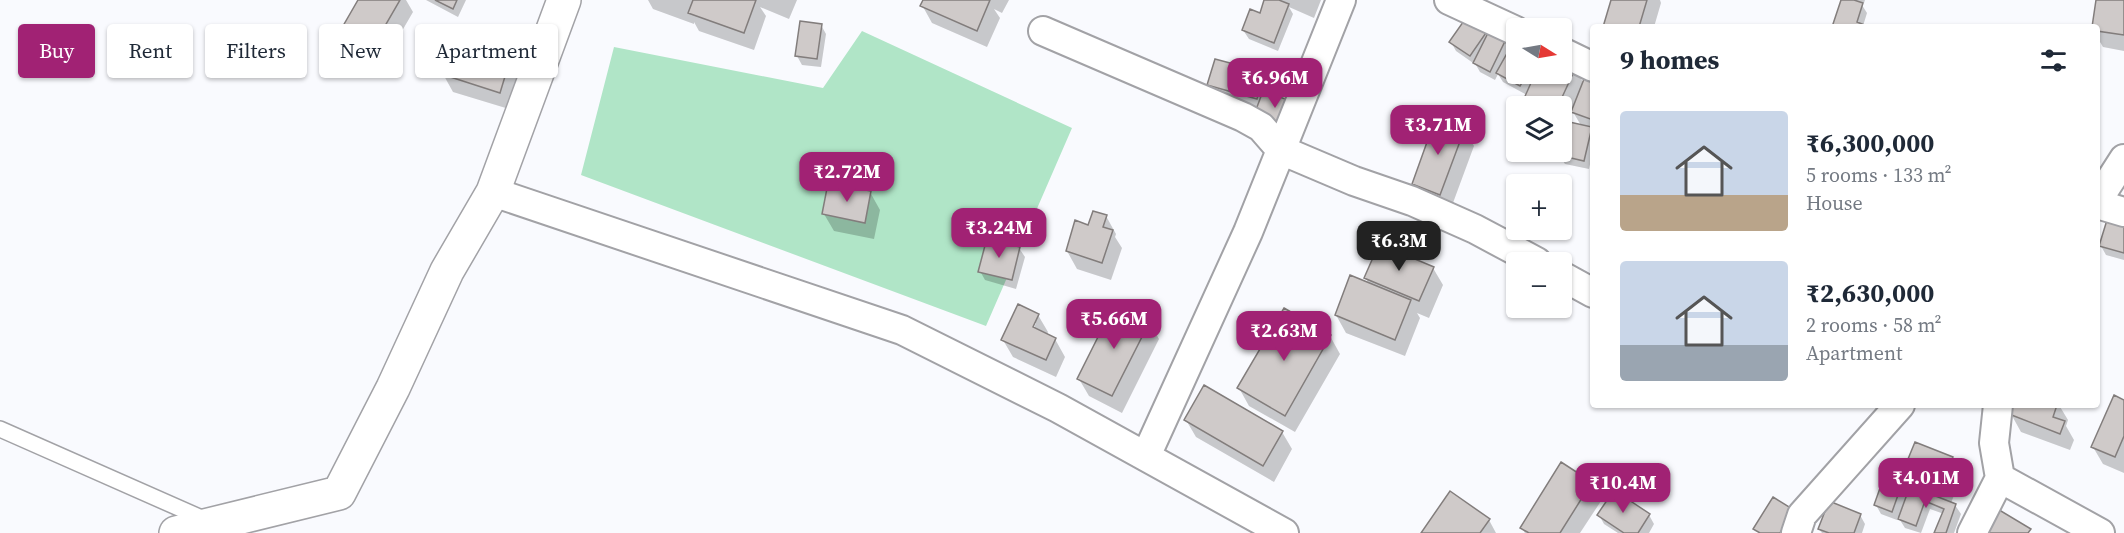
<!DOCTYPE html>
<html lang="en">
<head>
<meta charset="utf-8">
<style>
	body { margin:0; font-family:"Source Serif 4",serif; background:#f6f6f7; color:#1f2937; height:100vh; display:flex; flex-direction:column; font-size:22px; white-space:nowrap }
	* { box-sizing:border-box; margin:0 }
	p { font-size:20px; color:#747a83 }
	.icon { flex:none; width:33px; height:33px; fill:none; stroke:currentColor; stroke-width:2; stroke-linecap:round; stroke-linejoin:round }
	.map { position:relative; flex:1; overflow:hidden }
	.sheet { position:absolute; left:1590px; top:24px; width:510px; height:384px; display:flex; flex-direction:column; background:#fff; border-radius:6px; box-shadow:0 2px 4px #0004 }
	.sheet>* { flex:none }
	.hud { position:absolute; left:18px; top:24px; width:570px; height:54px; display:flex; gap:12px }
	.needle { width:39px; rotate:101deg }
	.fabs { position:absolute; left:1506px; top:18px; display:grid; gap:12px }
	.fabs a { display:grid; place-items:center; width:66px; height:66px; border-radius:6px; background:#fff; box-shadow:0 2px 4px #0004; font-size:30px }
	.price { position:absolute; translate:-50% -51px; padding:0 14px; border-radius:12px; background:#a12274; color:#fff; font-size:20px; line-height:39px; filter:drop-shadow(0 2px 3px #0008) }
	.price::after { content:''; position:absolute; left:50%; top:36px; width:18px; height:14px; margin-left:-9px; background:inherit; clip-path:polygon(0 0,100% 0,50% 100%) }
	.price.current { background:#222; color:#fff }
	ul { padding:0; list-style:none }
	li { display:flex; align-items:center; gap:18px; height:150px; padding:0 30px }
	li span { display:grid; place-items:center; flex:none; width:168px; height:120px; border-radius:6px; color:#555 }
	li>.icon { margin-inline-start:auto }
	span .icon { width:72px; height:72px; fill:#fffc; stroke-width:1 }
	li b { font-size:26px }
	h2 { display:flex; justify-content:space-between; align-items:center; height:72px; padding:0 30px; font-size:26px }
	.pill { padding:0 21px; border-radius:6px; background:#fff; box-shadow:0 2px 4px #0004; font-size:21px; line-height:54px }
	.pill.current { background:#a12274; color:#fff }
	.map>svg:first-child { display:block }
</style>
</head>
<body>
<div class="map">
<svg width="2124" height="533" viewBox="0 0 2124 533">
	<rect width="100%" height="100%" fill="#f9fafe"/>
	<path fill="#b0e5c7" d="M862,31L1072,128L986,326L581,175L614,47L823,88Z"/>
	<path fill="#0003" fill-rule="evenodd" d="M360,0H406L413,12L384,62L355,44L344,26Z
		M426,0H466L458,17Z
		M648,0H797L789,19L760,7L766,16L754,50L699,31L694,22V24L653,9Z
		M924,0H1009L1002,13L994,9L1000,18L987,47L932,23L922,5Z
		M1266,0H1321L1314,18L1289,7L1293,14L1278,51L1249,39L1243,30L1261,15Z
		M1612,0H1660L1661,3L1654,27H1605Z
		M1843,0L1855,2V0H1865L1864,3L1860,2L1867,13L1863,26L1866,27H1834Z
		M2097,0H2124V51L2103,47L2097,37V27H2093Z
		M1468,17L1506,38L1512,48L1516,44V74H1547L1553,76L1554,74H1562V62L1575,68L1584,84L1593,78V150L1589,169L1565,164L1559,155L1564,135L1562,134V106H1525L1523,103L1527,95L1503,82L1498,74L1495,80L1480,72L1476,65L1456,51L1451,42ZM1573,112L1582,127L1568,123Z
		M821,25L826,34L821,67L802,65L797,56Z
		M512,51L522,68L509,109L453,92L443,74Z
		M1263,74L1273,91L1272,96L1293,135L1219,102L1209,84Z
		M1464,129L1474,146L1450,211L1424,202L1413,184Z
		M870,192L880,210L874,239L834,231L824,214Z
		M1106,216L1116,234L1115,237L1122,248L1111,280L1077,269L1067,251L1089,227Z
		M2124,226V260L2106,255L2101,246Z
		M1019,248L1025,257L1016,289L985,280L980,271Z
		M1433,268L1443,285L1429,318L1417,313L1420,318L1405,356L1346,333L1336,315L1369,285L1366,278Z
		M1284,310L1330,336L1340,354L1295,432L1249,406L1239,388Z
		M1038,315L1048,332L1047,335L1055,339L1065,357L1056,377L1013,357L1003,340ZM1033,323H1036L1031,334Z
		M1149,322L1159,339L1122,413L1089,396L1079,379Z
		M2124,401V473L2103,464L2093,447Z
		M2014,405H2059L2068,420L2066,426L2074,440L2070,450L2021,432L2011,414Z
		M1186,420L1282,432L1292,449L1274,482L1196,437Z
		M1952,458L1962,475L1951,503L1955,505L1961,514L1954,533H1936L1944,514L1930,509L1921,533L1905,528L1898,517L1897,520L1881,514L1876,505L1902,482L1909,494L1911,489L1903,476Z
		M1591,483L1601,501L1580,533H1525L1522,528Z
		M1599,515H1649L1654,524L1649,533H1618L1604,524Z
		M1860,515L1865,524L1862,533H1822L1819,529Z
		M1489,520L1496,533H1423Z"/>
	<path fill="#cfcac9" stroke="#827d7c" stroke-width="1.5" d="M358,0H400L374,45L343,26Z
		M435,0H457L453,9Z
		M693,0H756L744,33L688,13Z
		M923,0H990L977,31L920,6Z
		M1264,0H1279L1289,4L1274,43L1242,30L1250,9L1260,13Z
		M1611,0H1647L1639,27H1603Z
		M1841,0H1854L1863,3L1857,22L1867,26L1866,27H1832Z
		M2096,0H2124V35L2097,31V27H2092Z
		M1468,15L1488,30L1470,56L1449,42Z
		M800,21L822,24L817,59L795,56Z
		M1490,29L1507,37L1490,72L1473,63Z
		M486,41L513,50L500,93L441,74L448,51L480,60Z
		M1514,41L1516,42V74H1527L1520,86L1496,73Z
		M1215,59L1264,72L1257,99L1207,85Z
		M1562,61L1576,67L1558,106H1529L1522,103L1535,74H1562Z
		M1586,74L1593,76V120L1571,112Z
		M1263,91L1296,103L1288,127L1254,115Z
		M1436,117L1465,128L1440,195L1412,184Z
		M1565,121L1592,127L1584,161L1558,155V152H1562V138Z
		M828,183L871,191L865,223L822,214Z
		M1093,211L1107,215L1103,227L1113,230L1102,263L1066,251L1075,220L1088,225Z
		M2107,220L2124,225V253L2099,246Z
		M987,238L1020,247L1012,280L978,272Z
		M1379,244L1434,267L1419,301L1364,278Z
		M1350,275L1411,300L1395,340L1335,315Z
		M1115,303L1150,321L1112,396L1077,379Z
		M1018,304L1039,314L1033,327L1056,338L1046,360L1001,340Z
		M1284,308L1331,335L1285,416L1237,388Z
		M1204,385L1283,431L1263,466L1184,420Z
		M2114,395L2124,400V436L2115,457L2091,447Z
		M2013,405H2057L2053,417L2065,421L2060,434L2009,414Z
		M1915,442L1953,457L1940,491L1901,476Z
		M1561,462L1592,482L1560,533H1529L1520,528Z
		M1885,474L1903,481L1892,512L1874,505Z
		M1910,486L1956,504L1946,533H1934L1944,509L1925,501L1916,526L1898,519Z
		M1614,490L1650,514L1638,533H1624L1597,515Z
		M1450,491L1490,519L1480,533H1421Z
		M1773,497L1794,510L1780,533H1760L1753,529Z
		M1829,501L1861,514L1854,533H1829L1818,529Z
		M1996,508L2031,529L2028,533H1981Z"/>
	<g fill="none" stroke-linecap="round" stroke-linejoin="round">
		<defs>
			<path id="service" d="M0,429L206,520"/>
			<path id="minor" d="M1341,0L1281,150L1354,181L1412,201L1475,229L1537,262
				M1449,0L1516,31
				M1043,31L1243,117L1261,127L1281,150L1248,232L1146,456
				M1562,52L1593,67
				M493,192L902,330L1058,408L1284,533
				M2097,201L2124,159
				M2097,204L2124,212
				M1562,276L1593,293
				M2000,478L2100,533
				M1796,533L1802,515L1900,405
				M1972,533L2000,478L1994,443L1998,405"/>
			<path id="tertiary" d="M176,533L339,493L393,388L447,271L493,192L564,0"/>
		</defs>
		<use href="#service" stroke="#a2a2a6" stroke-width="18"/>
		<use href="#minor" stroke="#a2a2a6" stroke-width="32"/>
		<use href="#tertiary" stroke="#a2a2a6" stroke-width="36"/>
		<use href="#service" stroke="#fff" stroke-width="15"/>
		<use href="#minor" stroke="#fff" stroke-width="28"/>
		<use href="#tertiary" stroke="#fff" stroke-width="33"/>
	</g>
</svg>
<div class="fabs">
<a><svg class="needle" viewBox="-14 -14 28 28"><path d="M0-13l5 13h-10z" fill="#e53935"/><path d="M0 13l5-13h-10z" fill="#747a83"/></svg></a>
<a><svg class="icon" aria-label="layers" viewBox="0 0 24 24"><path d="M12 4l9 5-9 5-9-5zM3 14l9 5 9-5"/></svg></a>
<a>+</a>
<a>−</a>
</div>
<b class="price" style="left:1275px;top:109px">₹6.96M</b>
<b class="price" style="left:1438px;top:156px">₹3.71M</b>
<b class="price" style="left:847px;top:203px">₹2.72M</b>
<b class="price" style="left:999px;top:259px">₹3.24M</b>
<b class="price current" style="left:1399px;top:272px">₹6.3M</b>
<b class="price" style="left:1114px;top:350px">₹5.66M</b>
<b class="price" style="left:1284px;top:362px">₹2.63M</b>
<b class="price" style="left:1926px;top:509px">₹4.01M</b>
<b class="price" style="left:1623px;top:514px">₹10.4M</b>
<div class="hud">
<a class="pill current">Buy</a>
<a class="pill">Rent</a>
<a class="pill">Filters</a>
<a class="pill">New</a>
<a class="pill">Apartment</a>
</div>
<section class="sheet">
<h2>9 homes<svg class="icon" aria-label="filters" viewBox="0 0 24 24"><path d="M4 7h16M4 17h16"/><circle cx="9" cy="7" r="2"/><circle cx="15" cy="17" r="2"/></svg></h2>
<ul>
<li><span style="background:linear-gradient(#c9d6e8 70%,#b9a48a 0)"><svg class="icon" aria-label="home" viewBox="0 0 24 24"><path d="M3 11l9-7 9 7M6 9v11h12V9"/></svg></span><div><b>₹6,300,000</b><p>5 rooms · 133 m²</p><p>House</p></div></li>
<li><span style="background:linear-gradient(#c9d6e8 70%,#9aa5b1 0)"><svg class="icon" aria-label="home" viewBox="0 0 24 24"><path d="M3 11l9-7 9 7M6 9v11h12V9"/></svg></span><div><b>₹2,630,000</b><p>2 rooms · 58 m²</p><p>Apartment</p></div></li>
</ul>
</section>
</div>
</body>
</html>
